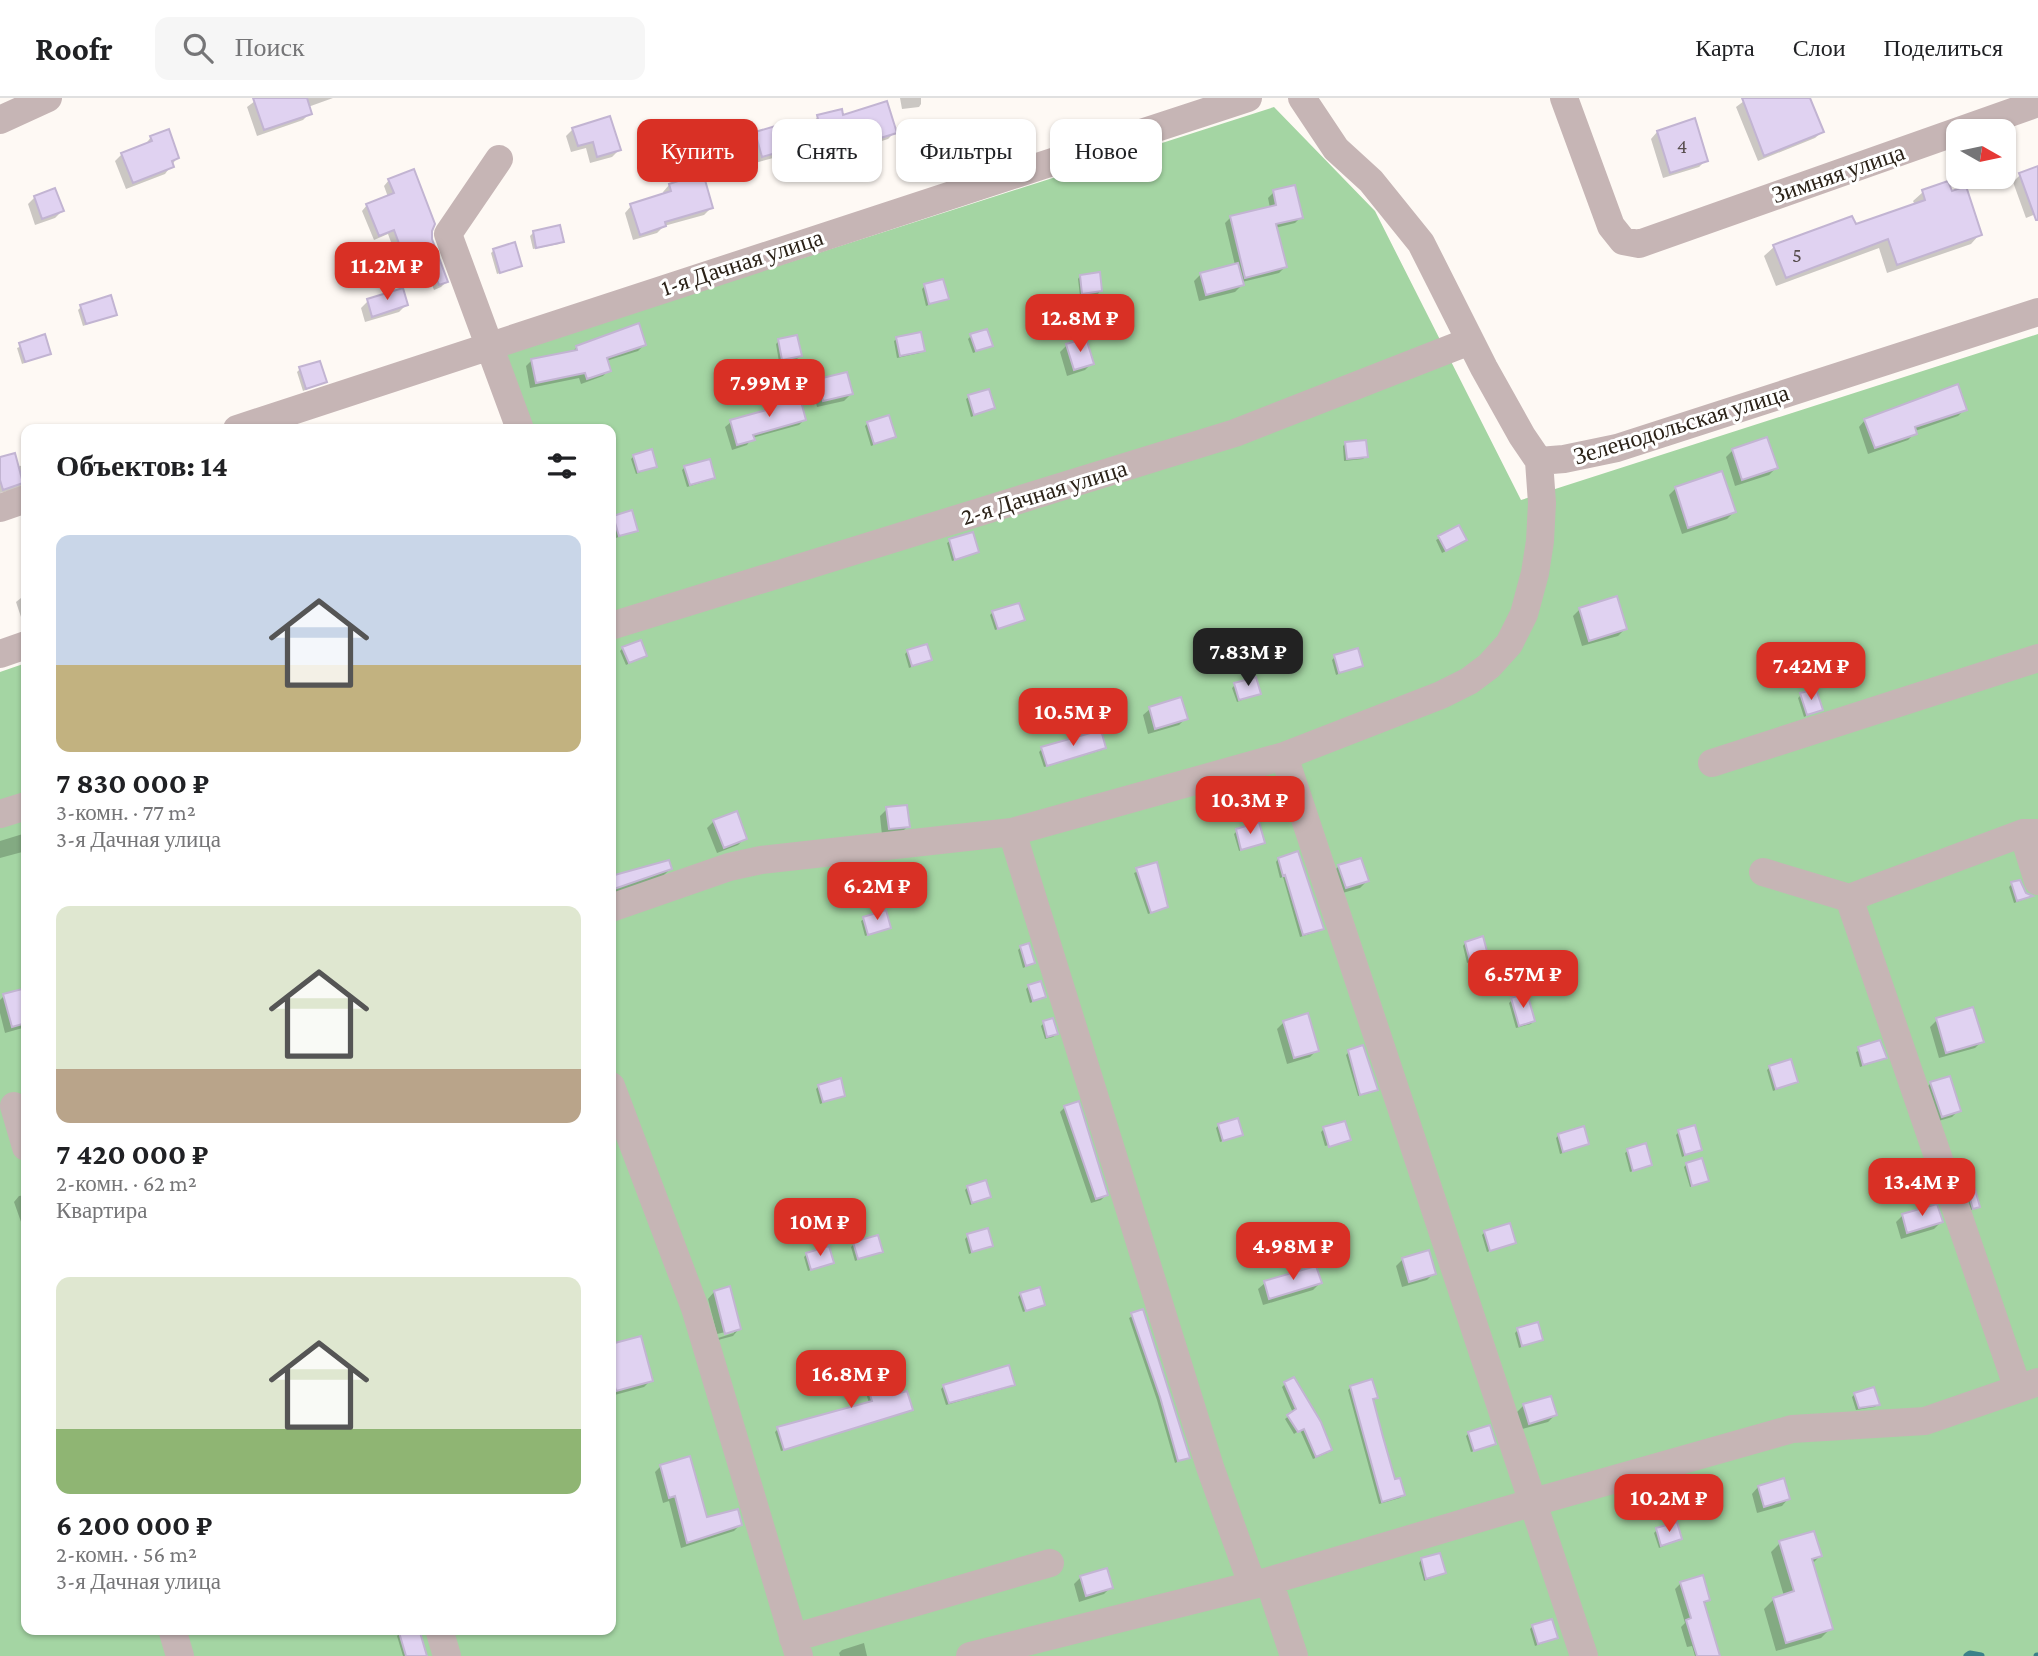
<!DOCTYPE html>
<html lang="ru">
<head>
<meta charset="utf-8">
<style>
	body { margin:0; font-family:"Crimson Pro",serif; background:#f6f6f6; color:#202124; height:100vh; display:flex; flex-direction:column; font-size:26px; white-space:nowrap }
	* { box-sizing:border-box; margin:0 }
	p { font-size:23px; color:#757577 }
	.icon { flex:none; width:38px; height:38px; fill:none; stroke:currentColor; stroke-width:2; stroke-linecap:round; stroke-linejoin:round }
	.map { position:relative; flex:1; overflow:hidden }
	.side { position:absolute; left:21px; top:326px; width:595px; height:1211px; display:flex; flex-direction:column; background:#fff; border-radius:14px; box-shadow:0 2px 5px #0004 }
	.side>* { flex:none }
	.guide { position:absolute; left:637px; top:21px; width:665px; height:63px; display:flex; gap:14px }
	.needle { width:46px; rotate:99deg }
	.tools { position:absolute; left:1946px; top:21px; display:grid; gap:14px }
	.tools a { display:grid; place-items:center; width:70px; height:70px; border-radius:14px; background:#fff; box-shadow:0 2px 5px #0004; font-size:35px }
	.price { position:absolute; translate:-50% -60px; padding:0 16px; border-radius:14px; background:#d93025; color:#fff; font-size:23px; line-height:46px; filter:drop-shadow(0 2px 4px #0008) }
	.price::after { content:''; position:absolute; left:50%; top:42px; width:21px; height:16px; margin-left:-10px; background:inherit; clip-path:polygon(0 0,100% 0,50% 100%) }
	.price.selected { background:#222; color:#fff }
	ul { padding:0; list-style:none }
	li { display:grid; align-content:center; gap:14px; height:371px; padding:0 35px }
	li span { display:grid; place-items:center; height:217px; border-radius:14px; color:#555 }
	li>.icon { margin-inline-start:auto }
	span .icon { width:126px; height:126px; fill:#fffc; stroke-width:1 }
	li b { font-size:30px }
	h2 { display:flex; justify-content:space-between; align-items:center; height:84px; padding:0 35px; font-size:30px }
	.pill { padding:0 24px; border-radius:14px; background:#fff; box-shadow:0 2px 5px #0004; font-size:24px; line-height:63px }
	.pill.selected { background:#d93025; color:#fff }
	header { display:flex; align-items:center; gap:42px; box-sizing:border-box; height:98px; padding:0 35px; background:#fff; border-bottom:2px solid #e0e0e0 }
	header strong { font-size:33px }
	nav { display:flex; gap:38px; margin-inline-start:auto; font-size:24px }
	.search { width:490px; height:63px; background:#f6f6f6; display:flex; align-items:center; gap:18px; box-sizing:border-box; padding:0 24px; border-radius:14px; color:#757577; font-size:26px }
	.map>svg:first-child { display:block }
</style>
</head>
<body>
<header>
<strong>Roofr</strong>
<div class="search"><svg class="icon" aria-label="search" viewBox="0 0 24 24"><circle cx="10" cy="10" r="6"/><path d="M15 15l6 6"/></svg>Поиск</div>
<nav><a>Карта</a><a>Слои</a><a>Поделиться</a></nav>
</header>
<div class="map">
<svg width="2038" height="1558" viewBox="0 0 2038 1558">
	<rect width="100%" height="100%" fill="#fef9f4"/>
	<path fill="#a4d5a3" d="M1274,9L1375,113L1521,402L2038,236V1558H0V574L26,565V1531H611V331H531L506,255Z"/>
	<path fill="#0003" d="M259,0H333L308,9L310,15L303,22L257,38L247,9Z
		M900,0H921V6L919,9L902,11Z
		M1748,0H1808L1822,34L1815,40L1758,63L1736,9Z
		M818,19L842,20L895,34L888,41L860,50L857,40L816,49L811,25Z
		M573,31L619,52L612,59L590,65L586,50L571,54L566,38Z
		M1657,34L1706,62L1699,69L1663,80L1651,41Z
		M756,36L784,52L777,59L755,65L749,43Z
		M151,39L177,60L165,76L126,91L115,63L122,56L145,47Z
		M2038,70V115L2026,120L2013,84L2020,77Z
		M389,82L431,142L446,184L441,189L434,192L420,155L398,163L388,136L374,142L362,113L367,107L388,99L384,88Z
		M669,87L711,110L704,117L664,128L657,135L633,142L625,115L631,108L664,97L663,94Z
		M1274,94L1301,119L1295,125L1275,130L1285,169L1279,175L1242,184V187L1235,194L1199,203L1194,183L1201,176L1235,167L1225,125L1231,119L1270,110L1268,100Z
		M1923,94L1950,95L1980,136L1971,146L1887,175L1879,150L1776,188L1764,158L1774,149L1855,128L1915,107L1913,103Z
		M35,99L62,113L55,120L35,127L28,106Z
		M533,135L562,143L559,146L533,151L530,138Z
		M494,152L520,168L497,176L491,155Z
		M1080,178L1100,193L1098,196L1080,198L1078,181Z
		M925,188L947,200L926,208L922,191Z
		M368,203L406,207L399,214L365,224L361,210Z
		M81,209L115,216L83,228L78,212Z
		M971,238L991,248L973,255L968,241Z
		M44,239L49,255L22,266L17,250Z
		M897,241L923,252L920,255L897,260L894,243Z
		M779,243L800,258L797,261L779,264L776,246Z
		M644,247L638,253L606,263L609,272L603,278L581,286L579,280L530,290L526,268L532,262L571,255L577,249Z
		M1067,247L1092,265L1085,272L1067,278L1060,254Z
		M300,271L325,284L303,293L297,274Z
		M819,283L851,296L844,303L817,309L812,289Z
		M969,299L993,310L971,319L966,301Z
		M769,306L804,322L799,327L752,340L747,347L732,352L725,329L731,324L765,314L764,312Z
		M1965,311L1958,318L1915,333V335L1908,342L1868,356L1859,329L1865,322Z
		M868,325L894,339L871,348L865,328Z
		M1346,345L1366,358L1363,361L1344,363L1343,348Z
		M1733,352L1776,370L1769,377L1735,388L1726,359Z
		M634,358L655,368L636,376L631,361Z
		M0,361L17,369L26,366V389L0,395Z
		M685,369L713,380L710,382L687,389L682,372Z
		M1676,390L1734,414L1727,421L1682,436L1669,397Z
		M613,419L636,432L616,440L611,422Z
		M1458,430L1462,445L1442,455L1436,442Z
		M950,443L977,454L952,463L947,445Z
		M26,496V534L16,504Z
		M1580,511L1625,531L1618,538L1582,548L1573,518Z
		M993,514L1023,522L995,532L990,517Z
		M623,550L645,558L626,567L620,553Z
		M908,553L930,562L909,570L905,556Z
		M1335,559L1361,567L1336,577L1332,562Z
		M1235,587L1259,595L1237,604L1232,590Z
		M1801,597L1821,611L1804,619L1798,600Z
		M1150,611L1186,620L1179,627L1148,636L1143,617Z
		M1104,649L1102,652L1044,669L1039,654L1042,651Z
		M887,711L908,728L901,735L882,737L880,718Z
		M714,723L745,740L738,747L717,755L707,730Z
		M1237,733L1263,744L1239,753L1234,736Z
		M26,735V753L0,760V743Z
		M1278,761L1322,830L1319,833L1300,839L1283,779L1280,780L1276,764Z
		M611,765L615,779L670,771L660,781L611,798Z
		M1155,766L1166,809L1148,816L1134,775Z
		M1339,768L1367,783L1360,790L1339,796L1332,775Z
		M2012,786L2030,799L2014,805L2009,789Z
		M864,821L889,829L865,838L861,823Z
		M1465,845L1487,857L1467,865L1463,848Z
		M1021,849L1034,865L1023,870L1018,852Z
		M1029,888L1044,899L1030,905L1026,891Z
		M26,892V929L5,935L0,915V902L4,898Z
		M1512,902L1533,923L1531,926L1516,930L1509,905Z
		M1937,922L1982,943L1975,950L1939,960L1930,929Z
		M1284,924L1317,952L1310,959L1287,966L1277,931Z
		M1044,925L1056,936L1053,939L1045,941L1041,928Z
		M1879,945L1885,960L1860,969L1856,954Z
		M1349,954L1376,991L1373,994L1358,998L1346,957Z
		M1770,969L1796,984L1773,993L1767,972Z
		M1931,985L1959,1012L1952,1019L1935,1024L1924,992Z
		M819,988L843,997L820,1006L816,991Z
		M1065,1009L1106,1097L1101,1102L1091,1105L1060,1014Z
		M1219,1027L1241,1036L1220,1044L1216,1030Z
		M1324,1031L1348,1042L1325,1048L1321,1034Z
		M1679,1034L1700,1051L1682,1059L1676,1037Z
		M1559,1037L1587,1046L1560,1056L1556,1040Z
		M1628,1053L1650,1067L1630,1074L1625,1055Z
		M1687,1066L1707,1082L1690,1089L1684,1069Z
		M968,1089L989,1099L970,1107L965,1092Z
		M1969,1095L1978,1108L1971,1112L1966,1098Z
		M26,1097V1138L14,1104L19,1098Z
		M1903,1117L1941,1124L1934,1131L1901,1141L1896,1124Z
		M1485,1134L1514,1144L1487,1154L1482,1137Z
		M968,1138L991,1147L969,1156L965,1141Z
		M854,1146L881,1153L855,1163L851,1149Z
		M807,1156L832,1164L808,1173L804,1159Z
		M1403,1161L1434,1175L1427,1182L1402,1189L1396,1168Z
		M1265,1185H1320L1313,1192L1263,1207L1258,1191Z
		M714,1194L739,1231L733,1238L718,1242V1240L734,1235V1232L717,1236L708,1201Z
		M1021,1196L1043,1206L1023,1214L1018,1199Z
		M1142,1213L1188,1359L1175,1365L1157,1302L1129,1220Z
		M1518,1232L1541,1241L1519,1250L1515,1235Z
		M639,1240L651,1282L644,1289L611,1298V1248Z
		M860,1263L892,1299L911,1311L908,1314L781,1353L775,1334L778,1331L869,1305L857,1266Z
		M1013,1286L1010,1289L946,1307L941,1291L944,1288Z
		M1285,1286L1330,1352L1327,1355L1313,1361L1300,1332L1294,1336L1285,1321L1293,1315L1282,1289Z
		M1351,1289L1376,1300L1372,1304L1394,1383L1403,1397L1400,1400L1379,1406L1348,1292Z
		M1855,1296L1878,1306L1875,1309L1856,1312L1852,1299Z
		M1524,1307L1555,1317L1548,1324L1522,1331L1517,1314Z
		M1469,1335L1494,1346L1471,1354L1466,1338Z
		M661,1368L705,1421L741,1426L734,1433L681,1450L669,1403L663,1405L655,1374Z
		M1758,1389L1788,1401L1782,1408L1757,1415L1752,1396Z
		M1654,1395L1674,1404L1655,1412L1651,1398Z
		M1657,1432L1680,1441L1659,1450L1654,1435Z
		M1780,1445L1820,1458L1812,1466L1831,1530L1821,1540L1776,1553L1764,1511L1774,1501L1784,1498L1771,1454Z
		M1421,1462L1444,1475L1424,1483L1419,1465Z
		M1081,1479L1111,1489L1104,1496L1079,1504L1074,1486Z
		M1681,1485L1708,1502L1703,1507L1718,1558H1695L1692,1548L1687,1549L1681,1529L1685,1525L1675,1491Z
		M1533,1528L1556,1540L1535,1548L1530,1531Z
		M400,1535L410,1558H403L397,1538Z
		M864,1545L867,1558H840L839,1555L842,1552Z"/>
	<g fill="none" stroke-linecap="round" stroke-linejoin="round">
		<path stroke="#3a8289" stroke-width="7" d="M1967,1558L1970,1556L1981,1558
			M2037,1558H2038"/>
	</g>
	<path fill="#e0d2f1" stroke="#c2b4d2" stroke-width="2" d="M253,0H307L312,16L264,32Z
		M1742,0H1810L1824,34L1764,58Z
		M887,3L897,35L867,44L864,34L823,43L817,17L842,11L843,17Z
		M610,18L621,52L597,59L593,44L578,48L572,30Z
		M1695,20L1708,63L1670,75L1657,33Z
		M779,27L786,52L762,59L755,34Z
		M169,31L179,60L172,63L174,69L133,85L121,55L152,43L150,38Z
		M2038,68V122H2036L2019,75Z
		M414,71L435,126L432,133V141L448,184L439,187L426,150L404,159L394,132L379,138L366,106L394,95L388,81Z
		M703,75L713,110L665,124L666,128L640,137L630,106L671,93L669,86Z
		M1948,83L1952,93L1966,88L1982,137L1897,167L1888,141L1786,180L1773,147L1852,118L1856,126L1925,102L1922,92Z
		M1295,87L1303,120L1276,126L1287,169L1245,180L1230,118L1276,107L1273,92Z
		M55,90L64,113L42,121L34,98Z
		M560,127L564,144L536,150L533,133Z
		M515,144L522,168L500,175L493,151Z
		M1238,165L1244,187L1206,197L1200,175Z
		M1100,174L1102,193L1082,196L1080,177Z
		M943,181L949,201L929,206L924,186Z
		M403,190L408,207L372,219L367,201Z
		M111,197L117,217L86,226L80,207Z
		M639,225L646,247L607,260L611,273L587,281L585,275L536,285L531,261L577,252L576,248Z
		M987,231L993,248L976,253L970,236Z
		M921,234L925,253L900,258L896,239Z
		M45,236L51,256L25,264L19,245Z
		M797,237L802,258L782,262L778,241Z
		M1086,240L1094,266L1074,272L1066,246Z
		M320,263L327,284L306,291L299,269Z
		M847,274L853,296L823,303L818,281Z
		M1958,286L1967,312L1915,329L1917,336L1875,350L1864,321Z
		M989,291L995,310L974,317L968,297Z
		M799,296L806,322L753,337L755,342L737,347L730,322L770,311L768,305Z
		M889,317L896,339L874,346L867,324Z
		M1767,339L1778,370L1742,382L1732,351Z
		M1366,342L1368,359L1347,361L1345,344Z
		M652,351L657,369L638,374L633,357Z
		M15,355L23,385L3,392L0,382V359Z
		M710,361L715,380L690,387L684,368Z
		M1722,373L1736,414L1688,430L1675,389Z
		M632,412L638,433L619,438L613,418Z
		M1459,427L1467,442L1446,453L1438,438Z
		M973,434L979,454L955,462L949,441Z
		M1617,498L1627,531L1589,543L1579,510Z
		M1019,505L1025,522L998,531L992,513Z
		M641,542L647,558L629,565L622,549Z
		M927,546L932,562L912,568L907,552Z
		M1358,550L1363,568L1339,575L1334,557Z
		M1256,579L1261,596L1239,602L1234,585Z
		M1816,591L1823,612L1807,617L1800,595Z
		M1181,599L1188,621L1155,631L1149,609Z
		M1101,632L1106,650L1047,668L1041,649Z
		M907,707L910,729L889,731L886,709Z
		M737,713L747,741L724,750L713,722Z
		M1259,724L1265,745L1241,752L1236,731Z
		M1298,753L1324,831L1303,837L1285,777L1283,778L1278,760Z
		M1361,760L1369,783L1346,790L1338,767Z
		M669,762L672,771L611,792V778Z
		M1157,764L1168,809L1151,815L1136,770Z
		M2020,782L2026,795L2033,798L2017,803L2011,784Z
		M886,812L891,830L868,837L863,819Z
		M1483,838L1488,857L1470,863L1465,844Z
		M1029,845L1035,865L1026,868L1020,848Z
		M1041,883L1046,899L1033,903L1028,887Z
		M26,890V925L12,929L3,896Z
		M1527,895L1535,923L1519,928L1511,900Z
		M1973,909L1984,944L1946,955L1936,920Z
		M1308,915L1319,953L1294,960L1283,923Z
		M1053,920L1058,936L1047,939L1043,923Z
		M1880,942L1887,960L1863,967L1858,949Z
		M1363,947L1378,992L1360,997L1348,952Z
		M1791,961L1798,984L1776,991L1769,968Z
		M1950,978L1961,1013L1942,1019L1930,984Z
		M841,980L845,998L823,1004L818,987Z
		M1079,1003L1108,1097L1096,1101L1064,1008Z
		M1238,1020L1243,1037L1223,1043L1218,1026Z
		M1345,1023L1351,1042L1329,1049L1323,1029Z
		M1695,1027L1702,1052L1685,1057L1678,1032Z
		M1584,1028L1589,1046L1563,1054L1558,1036Z
		M1646,1045L1652,1067L1633,1073L1627,1051Z
		M1702,1060L1709,1083L1692,1088L1686,1065Z
		M986,1082L991,1099L972,1105L967,1088Z
		M1975,1091L1980,1109L1973,1111L1968,1094Z
		M1937,1106L1943,1124L1907,1135L1902,1116Z
		M1510,1125L1516,1145L1490,1153L1484,1133Z
		M988,1130L993,1148L972,1154L967,1136Z
		M878,1137L883,1154L858,1161L853,1144Z
		M829,1148L834,1165L811,1172L806,1155Z
		M1429,1152L1436,1176L1409,1184L1402,1160Z
		M1316,1168L1322,1185L1269,1201L1264,1183Z
		M730,1188L741,1231L725,1236L714,1193Z
		M1040,1189L1045,1207L1026,1213L1020,1195Z
		M1143,1211L1190,1360L1178,1363L1160,1299L1131,1215Z
		M1538,1224L1543,1242L1522,1248L1517,1230Z
		M641,1238L653,1283L616,1293L611,1273V1246Z
		M880,1255L893,1297L907,1293L913,1312L784,1352L777,1329L872,1303L859,1262Z
		M1009,1267L1015,1287L949,1305L943,1287Z
		M1294,1279L1321,1324L1332,1352L1316,1359L1304,1331L1298,1334L1287,1317L1296,1311L1284,1284Z
		M1372,1281L1378,1300L1373,1301L1383,1339L1395,1381L1400,1380L1405,1397L1382,1404L1350,1288Z
		M1874,1289L1880,1307L1859,1310L1854,1295Z
		M1551,1298L1557,1317L1529,1326L1523,1306Z
		M1490,1327L1496,1346L1474,1353L1468,1334Z
		M690,1358L707,1419L738,1411L742,1427L687,1445L675,1398L669,1400L660,1367Z
		M1784,1380L1790,1401L1764,1409L1758,1388Z
		M1671,1388L1676,1405L1658,1410L1653,1393Z
		M1677,1424L1682,1441L1661,1448L1656,1430Z
		M1814,1433L1822,1458L1812,1461L1833,1531L1786,1545L1773,1500L1794,1493L1779,1443Z
		M1440,1455L1446,1475L1426,1481L1421,1460Z
		M1107,1470L1113,1490L1086,1498L1080,1478Z
		M1703,1477L1710,1502L1704,1504L1720,1558H1697L1686,1522L1691,1520L1680,1484Z
		M1552,1521L1558,1540L1538,1546L1532,1527Z
		M398,1531H419L427,1558H406Z"/>
	<g fill="none" stroke-linecap="round" stroke-linejoin="round">
		<path stroke="#c6b5b5" stroke-width="28" d="M1302,0L1336,51L1371,83L1421,145L1484,270L1522,338L1539,363L1564,361L1617,350L2038,214
			M1564,0L1611,128L1623,143L1639,146L2038,5
			M0,22L48,0
			M499,61L448,136L520,331
			M237,331L1248,0
			M0,410L26,401
			M611,528L1235,335L1470,243
			M0,556L26,547
			M1284,658L1584,1558
			M1712,665L2038,560
			M0,716L26,708
			M1012,734L1210,1369L1252,1486
			M2023,735L2038,783
			M1763,774L1849,800L2023,735H2038
			M1849,800L2018,1291
			M611,810L729,769L761,762L1012,734L1284,658L1441,597L1469,583L1489,568L1509,546L1524,516L1535,475L1540,443L1542,405L1539,363
			M611,988L695,1210L799,1558
			M14,1008L26,1049
			M1269,1483L1294,1558
			M172,1531L180,1558
			M439,1531L447,1558
			M793,1540L1050,1465
			M970,1558L1269,1483L1534,1404L1792,1331L1925,1323L2038,1284"/>
	</g>
	<g text-anchor="middle" dominant-baseline="central" stroke-width="6" stroke-linejoin="round" paint-order="stroke">
		<g font-size="21" fill="#584e4e">
			<text x="1682" y="48">4</text>
			<text x="1797" y="157">5</text>
		</g>
		<g font-size="24" fill="#2b2218" stroke="#fff">
			<text transform="translate(1838 75) rotate(-19)">Зимняя улица</text>
			<text transform="translate(742 164) rotate(-18)">1-я Дачная улица</text>
			<text transform="translate(1681 326) rotate(-17)">Зеленодольская улица</text>
			<text transform="translate(1044 394) rotate(-17)">2-я Дачная улица</text>
		</g>
	</g>
</svg>
<div class="tools">
<a><svg class="needle" viewBox="-14 -14 28 28"><path d="M0-13l5 13h-10z" fill="#e53935"/><path d="M0 13l5-13h-10z" fill="#757577"/></svg></a>
</div>
<b class="price" style="left:387px;top:204px">11.2M ₽</b>
<b class="price" style="left:1080px;top:256px">12.8M ₽</b>
<b class="price" style="left:769px;top:321px">7.99M ₽</b>
<b class="price selected" style="left:1248px;top:590px">7.83M ₽</b>
<b class="price" style="left:1811px;top:604px">7.42M ₽</b>
<b class="price" style="left:1073px;top:650px">10.5M ₽</b>
<b class="price" style="left:1250px;top:738px">10.3M ₽</b>
<b class="price" style="left:877px;top:824px">6.2M ₽</b>
<b class="price" style="left:1523px;top:912px">6.57M ₽</b>
<b class="price" style="left:1922px;top:1120px">13.4M ₽</b>
<b class="price" style="left:820px;top:1160px">10M ₽</b>
<b class="price" style="left:1293px;top:1184px">4.98M ₽</b>
<b class="price" style="left:851px;top:1312px">16.8M ₽</b>
<b class="price" style="left:1669px;top:1436px">10.2M ₽</b>
<div class="guide">
<a class="pill selected">Купить</a>
<a class="pill">Снять</a>
<a class="pill">Фильтры</a>
<a class="pill">Новое</a>
</div>
<section class="side">
<h2>Объектов: 14<svg class="icon" aria-label="filters" viewBox="0 0 24 24"><path d="M4 7h16M4 17h16"/><circle cx="9" cy="7" r="2"/><circle cx="15" cy="17" r="2"/></svg></h2>
<ul>
<li><span style="background:linear-gradient(#c9d6e8 60%,#c2b280 0)"><svg class="icon" aria-label="home" viewBox="0 0 24 24"><path d="M3 11l9-7 9 7M6 9v11h12V9"/></svg></span><div><b>7 830 000 ₽</b><p>3-комн. · 77 m²</p><p>3-я Дачная улица</p></div></li>
<li><span style="background:linear-gradient(#dfe7d0 75%,#b9a48a 0)"><svg class="icon" aria-label="home" viewBox="0 0 24 24"><path d="M3 11l9-7 9 7M6 9v11h12V9"/></svg></span><div><b>7 420 000 ₽</b><p>2-комн. · 62 m²</p><p>Квартира</p></div></li>
<li><span style="background:linear-gradient(#dfe7d0 70%,#8fb573 0)"><svg class="icon" aria-label="home" viewBox="0 0 24 24"><path d="M3 11l9-7 9 7M6 9v11h12V9"/></svg></span><div><b>6 200 000 ₽</b><p>2-комн. · 56 m²</p><p>3-я Дачная улица</p></div></li>
</ul>
</section>
</div>
</body>
</html>
